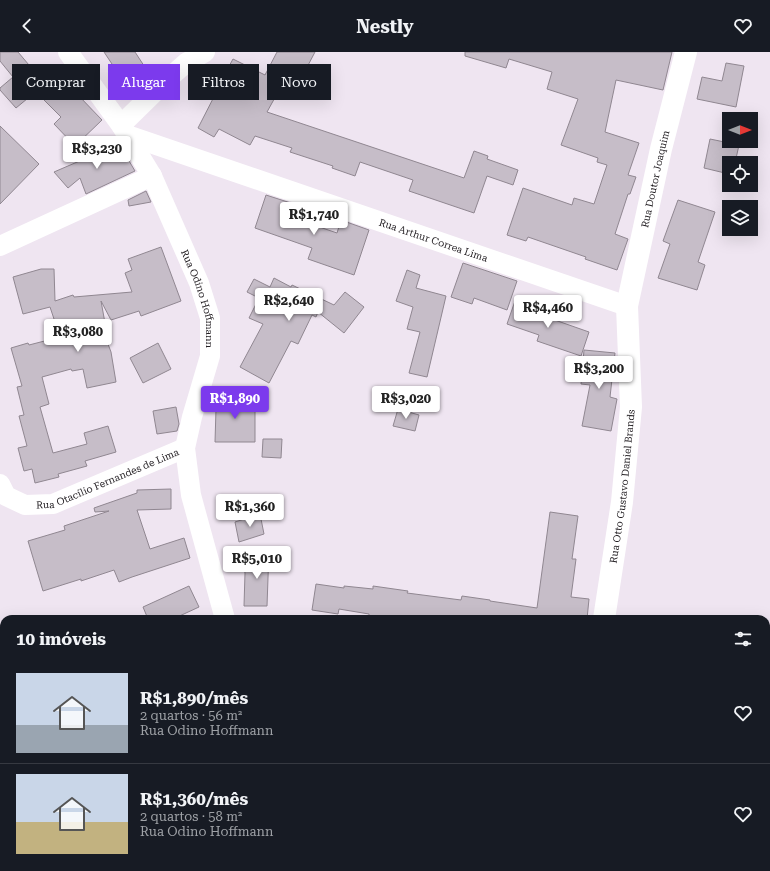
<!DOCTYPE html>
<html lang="pt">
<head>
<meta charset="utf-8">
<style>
	body { margin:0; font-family:"Roboto Serif",serif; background:#242831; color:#f1f3f6; height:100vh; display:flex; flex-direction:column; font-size:15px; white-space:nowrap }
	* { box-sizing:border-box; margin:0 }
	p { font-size:13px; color:#9ea1a6 }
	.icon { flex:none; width:22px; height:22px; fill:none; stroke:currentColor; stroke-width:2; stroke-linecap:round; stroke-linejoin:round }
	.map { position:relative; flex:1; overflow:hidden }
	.details { position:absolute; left:0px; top:563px; width:770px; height:256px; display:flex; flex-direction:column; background:#171b24; border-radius:12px 12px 0 0; box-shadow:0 4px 16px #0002 }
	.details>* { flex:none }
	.guide { position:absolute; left:12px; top:12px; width:400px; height:36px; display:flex; gap:8px }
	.needle { width:26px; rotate:90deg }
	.fabs { position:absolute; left:722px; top:60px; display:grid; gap:8px }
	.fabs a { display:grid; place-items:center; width:36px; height:36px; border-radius:0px; background:#171b24; box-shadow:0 4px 16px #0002; font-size:20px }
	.price { position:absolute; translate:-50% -34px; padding:0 9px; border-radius:4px; background:#fff; color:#222; font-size:13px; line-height:26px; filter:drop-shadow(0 1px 2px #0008) }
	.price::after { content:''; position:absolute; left:50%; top:24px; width:12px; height:9px; margin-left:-6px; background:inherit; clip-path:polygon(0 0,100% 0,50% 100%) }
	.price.selected { background:#7c3aed; color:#fff }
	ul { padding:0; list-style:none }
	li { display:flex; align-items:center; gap:12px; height:100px; padding:0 16px }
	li+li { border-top:1px solid #363941 }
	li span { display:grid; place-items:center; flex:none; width:112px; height:80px; border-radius:0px; color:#555 }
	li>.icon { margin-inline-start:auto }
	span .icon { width:48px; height:48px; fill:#fffc; stroke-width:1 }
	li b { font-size:17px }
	h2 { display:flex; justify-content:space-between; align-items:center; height:48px; padding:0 16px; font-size:17px }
	.chip { padding:0 14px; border-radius:0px; background:#171b24; box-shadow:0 4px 16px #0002; font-size:14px; line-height:36px }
	.chip.selected { background:#7c3aed; color:#fff }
	header { display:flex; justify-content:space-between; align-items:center; height:52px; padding:0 16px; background:#171b24; font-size:18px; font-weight:700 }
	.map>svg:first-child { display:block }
</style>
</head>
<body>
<header><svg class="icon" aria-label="back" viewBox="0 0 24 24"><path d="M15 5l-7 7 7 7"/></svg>Nestly<svg class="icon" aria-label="heart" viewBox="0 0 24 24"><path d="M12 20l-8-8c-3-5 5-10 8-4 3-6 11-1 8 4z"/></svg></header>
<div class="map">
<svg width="770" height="819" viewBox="0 0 770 819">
	<rect width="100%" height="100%" fill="#efe5f1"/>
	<path fill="#c6bdc8" stroke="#908791" d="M0,0H18L45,32L16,56L0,38V36L13,25L0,9Z
		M104,0H135L152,26L146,32L132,42Z
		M277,0H315L295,38L283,31L267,60L464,126L474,99L488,104L487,107L518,118L513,133L487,124L474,161L409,139L413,128L360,110L355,124L332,116L333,114L290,100L292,96L255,84L250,93L219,77L214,85L198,76L219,35L218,34L233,7L265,23Z
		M465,0H672L663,38L616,28L605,80L639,91L628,123L636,125L630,142H628L615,182L628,187L617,218L585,207L586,205L528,185L526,189L507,183L523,136L572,153L574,146L594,152L607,113L597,110L598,106L561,93L578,47L547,37L552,20L509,7L506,16L465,4Z
		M726,11L744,14L736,55L697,47L702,25L722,29Z
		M63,23L81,40L78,43L102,68L75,94L54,72L61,65L41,45Z
		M0,74L39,112L0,152Z
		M710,87L739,93L735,111H729V122L704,116Z
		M119,92L135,119L86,142L80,126L68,136L54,120Z
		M146,139L151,150L129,154L128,148Z
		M266,143L297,153L293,166L337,181L341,168L369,178L354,223L308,207L312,196L255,176Z
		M678,148L715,160L698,210L705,213L697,238L658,226L670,192L663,189Z
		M161,195L181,249L141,264L139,259L111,268L101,249L105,271H100L111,300L116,330L87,336L83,317L72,319L71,317L42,325L49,352L40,355L53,401L87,392L84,381L108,374L116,400L85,409L87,414L58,422L59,425L35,431L32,417L24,419L18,396L27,394L19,364L24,363L17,335L22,334L11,296L28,291L29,293L60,285L50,255L23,262L13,225L41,217H54L55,249L73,243L74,245L132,240L125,221L132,218L128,207Z
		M463,211L517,229L507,258L474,246L472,252L451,245Z
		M407,218L420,223L416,236L446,244L427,325L409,321L420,280L407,277L413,255L396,249Z
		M274,226L291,235L292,233L334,253L345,240L364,255L344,281L318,260L316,265L312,263L298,292L291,289L269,331L240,315L263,272L249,266L259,246L247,240L254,227L270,235Z
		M515,249L534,255L532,260L589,280L581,304L537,289L539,283L507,272Z
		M158,291L171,317L143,331L130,306Z
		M584,298L615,301L610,345L617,347L611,379L582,374L590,333L581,332Z
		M222,340L246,341V358H255V390H215L216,357H222Z
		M176,355L179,372L177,379L157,382L153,359Z
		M398,357L419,363L415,379L393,374Z
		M263,387H282L281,406L262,405Z
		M171,437V457L137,458L150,497L184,486L190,506L132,525L119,530L114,518L81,529V527L43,539L28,489L65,478L64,474L109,459L95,460L94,456L137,441V438Z
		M550,460L578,464L572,507H576L571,545L589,547L587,567H420L393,564V567H369V562L339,557L338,562L312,558L316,532L344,536V534L373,537V534L408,539L407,541L461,548L462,544L490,548V549L537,556Z
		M260,462L264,482L239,490L235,470Z
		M269,498L267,554H244L245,521L243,510Z
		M189,534L199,555L173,567H148L143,555Z"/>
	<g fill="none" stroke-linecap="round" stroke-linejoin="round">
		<g stroke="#fff" stroke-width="20">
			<path id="s1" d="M68,0L121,73L152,124L199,231L210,266V304L192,365L185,396L191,443L225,567"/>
			<path d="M121,73L170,25L186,11L205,0"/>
			<path id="s2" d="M127,83L627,254"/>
			<path d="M0,194L152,124"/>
			<path id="s3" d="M0,432L6,444L25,453L53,452L185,396"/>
			<path d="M766,651L770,652"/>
			<path d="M452,815L478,819"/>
		</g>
		<g stroke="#fff" stroke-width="22">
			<path id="s4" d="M604,567L622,450L631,355L627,254L661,97L686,0"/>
			<path d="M567,819L568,815"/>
		</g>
	</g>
	<g text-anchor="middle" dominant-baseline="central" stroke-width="4" stroke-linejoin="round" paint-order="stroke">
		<g font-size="10" fill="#221e22" stroke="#fcf3fe">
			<text stroke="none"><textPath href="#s4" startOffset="445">Rua Doutor Joaquim</textPath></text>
			<text stroke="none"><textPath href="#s2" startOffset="324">Rua Arthur Correa Lima</textPath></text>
			<text stroke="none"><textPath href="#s1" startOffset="282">Rua Odino Hoffmann</textPath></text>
			<text stroke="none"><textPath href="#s3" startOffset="122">Rua Otacílio Fernandes de Lima</textPath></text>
			<text stroke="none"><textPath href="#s4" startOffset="134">Rua Otto Gustavo Daniel Brands</textPath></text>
		</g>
	</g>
</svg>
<div class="fabs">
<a><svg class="needle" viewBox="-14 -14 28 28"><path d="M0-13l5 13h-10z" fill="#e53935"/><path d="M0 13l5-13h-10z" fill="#9ea1a6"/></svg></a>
<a><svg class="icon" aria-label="locate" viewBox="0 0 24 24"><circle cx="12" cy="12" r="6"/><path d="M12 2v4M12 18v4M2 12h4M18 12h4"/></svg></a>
<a><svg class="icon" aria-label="layers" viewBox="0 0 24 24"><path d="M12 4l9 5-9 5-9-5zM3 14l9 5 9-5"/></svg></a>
</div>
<b class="price" style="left:97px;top:118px">R$3,230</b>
<b class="price" style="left:314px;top:184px">R$1,740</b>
<b class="price" style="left:289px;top:270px">R$2,640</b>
<b class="price" style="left:548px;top:277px">R$4,460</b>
<b class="price" style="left:78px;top:301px">R$3,080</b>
<b class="price" style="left:599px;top:338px">R$3,200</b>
<b class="price selected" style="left:235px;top:368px">R$1,890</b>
<b class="price" style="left:406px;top:368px">R$3,020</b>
<b class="price" style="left:250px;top:476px">R$1,360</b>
<b class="price" style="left:257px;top:528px">R$5,010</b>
<div class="guide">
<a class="chip">Comprar</a>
<a class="chip selected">Alugar</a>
<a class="chip">Filtros</a>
<a class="chip">Novo</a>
</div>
<section class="details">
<h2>10 imóveis<svg class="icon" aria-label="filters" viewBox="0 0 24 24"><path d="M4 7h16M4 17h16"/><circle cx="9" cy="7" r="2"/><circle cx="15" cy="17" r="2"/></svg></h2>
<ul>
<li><span style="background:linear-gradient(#c9d6e8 65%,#9aa5b1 0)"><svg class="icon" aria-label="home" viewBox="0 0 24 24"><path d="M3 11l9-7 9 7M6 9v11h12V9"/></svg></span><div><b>R$1,890/mês</b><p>2 quartos · 56 m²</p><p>Rua Odino Hoffmann</p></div><svg class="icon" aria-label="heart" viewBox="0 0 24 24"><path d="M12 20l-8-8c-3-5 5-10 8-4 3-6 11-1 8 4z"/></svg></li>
<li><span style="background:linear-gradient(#c9d6e8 60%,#c2b280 0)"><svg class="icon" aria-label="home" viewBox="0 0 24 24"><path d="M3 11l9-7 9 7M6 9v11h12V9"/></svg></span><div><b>R$1,360/mês</b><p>2 quartos · 58 m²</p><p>Rua Odino Hoffmann</p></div><svg class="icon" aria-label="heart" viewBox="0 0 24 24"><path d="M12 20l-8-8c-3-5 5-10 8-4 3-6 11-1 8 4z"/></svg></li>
</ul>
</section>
</div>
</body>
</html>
